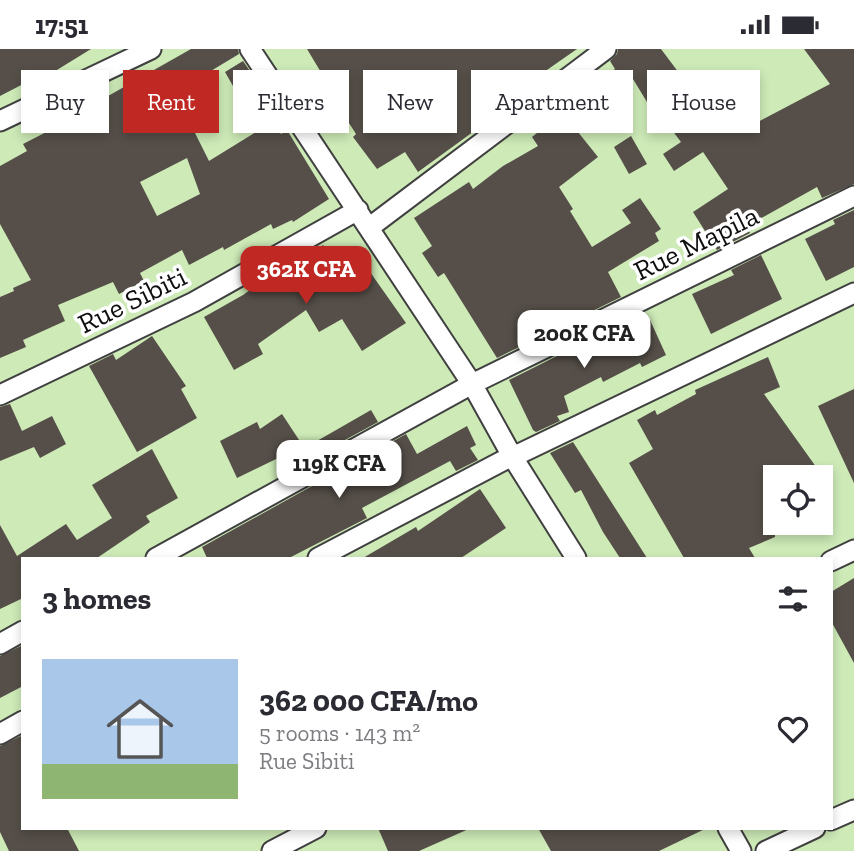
<!DOCTYPE html>
<html lang="en">
<head>
<meta charset="utf-8">
<style>
	body { margin:0; font-family:"Zilla Slab",serif; background:#f7f7f7; color:#2b2b33; height:100vh; display:flex; flex-direction:column; font-size:26px; white-space:nowrap }
	* { box-sizing:border-box; margin:0 }
	p { font-size:23px; color:#7c7c81 }
	.icon { flex:none; width:38px; height:38px; fill:none; stroke:currentColor; stroke-width:2; stroke-linecap:round; stroke-linejoin:round }
	.map { position:relative; flex:1; overflow:hidden }
	.side { position:absolute; left:21px; top:508px; width:812px; height:273px; display:flex; flex-direction:column; background:#fff; border-radius:0px; box-shadow:0 4px 10px #0003 }
	.side>* { flex:none }
	.banner { position:absolute; left:21px; top:21px; width:812px; height:63px; display:flex; gap:14px }
	.tools { position:absolute; left:763px; top:416px; display:grid; gap:14px }
	.tools a { display:grid; place-items:center; width:70px; height:70px; border-radius:0px; background:#fff; box-shadow:0 4px 10px #0003; font-size:35px }
	.price { position:absolute; translate:-50% -60px; padding:0 16px; border-radius:14px; background:#fff; color:#222; font-size:23px; line-height:46px; filter:drop-shadow(0 2px 4px #0008) }
	.price::after { content:''; position:absolute; left:50%; top:42px; width:21px; height:16px; margin-left:-10px; background:inherit; clip-path:polygon(0 0,100% 0,50% 100%) }
	.price.selected { background:#c02923; color:#fff }
	ul { padding:0; list-style:none }
	li { display:flex; align-items:center; gap:21px; height:175px; padding:0 21px }
	li+li { border-top:2px solid #e1e1e2 }
	li span { display:grid; place-items:center; flex:none; width:196px; height:140px; border-radius:0px; color:#555 }
	li>.icon { margin-inline-start:auto }
	span .icon { width:84px; height:84px; fill:#fffc; stroke-width:1 }
	li b { font-size:30px }
	h2 { display:flex; justify-content:space-between; align-items:center; height:84px; padding:0 21px; font-size:30px }
	.pill { padding:0 24px; border-radius:0px; background:#fff; box-shadow:0 4px 10px #0003; font-size:24px; line-height:63px }
	.pill.selected { background:#c02923; color:#fff }
	.status { display:flex; justify-content:space-between; align-items:center; height:49px; padding:0 35px; background:#fff; direction:ltr }
	.status svg { height:19px; fill:currentColor }
	.map>svg:first-child { display:block }
</style>
</head>
<body>
<div class="status"><b>17:51</b><svg viewBox="0 0 49 12"><path d="M0 12V9h3v3zM5 12V6h3v6zM10 12V3h3v9zM15 12V0h3v12zM26 1h20v11H26zM47 4h2v5h-2z"/></svg></div>
<div class="map">
<svg width="854" height="802" viewBox="0 0 854 802">
	<rect width="100%" height="100%" fill="#fffdee"/>
	<path fill="#cdeab7" fill-rule="evenodd" d="M0,0H854V802H0ZM775,429H821V474H775ZM23,509H831V779H23Z"/>
	<path fill="#564f49" fill-rule="evenodd" d="M0,0H91L52,24L55,31L34,42L29,32L0,47Z
		M191,0H238L239,5L181,40L193,58L185,64L209,112L274,72L281,85L287,81L329,150L293,173L292,171L273,180L271,175L224,201L223,198L189,216L182,201L140,224L144,232L119,245L113,233L58,256L65,272L23,291L26,298L0,309V248L14,242L13,239L31,231L0,175V117L27,102L23,95L103,54L101,51ZM187,109L200,145L157,167L140,133Z
		M307,0H577L524,37L528,43L418,123L405,103L377,120L353,88L356,85L322,32L325,30Z
		M618,0H661L706,60L728,43L752,76L830,35L804,0H854V135L822,149L817,138L747,177L750,184L717,201L693,163L728,140L703,103L674,122L663,105L681,93L653,56L650,58L633,30L574,78L598,108L559,138L573,160L570,162L592,198L631,174L622,161L640,149L661,180L655,184L659,192L608,223L621,248L497,309L444,224L438,228L422,204L432,197L414,169L469,133L473,140L503,117L538,97L532,88L615,20L610,12L617,5Z
		M243,12L255,29L233,42V37L225,23Z
		M631,87L647,115L629,125L614,98Z
		M854,161V218L826,232L805,190L835,175L833,171Z
		M323,196L339,218L358,206L406,274L362,302L342,270L319,283L306,261L258,295L263,305L234,321L204,268L243,246L271,226L275,231Z
		M761,206L782,250L711,285L692,245L734,226L731,221Z
		M631,270L635,278L650,271L666,306L642,318L640,314L603,333L601,328L564,347L569,363L557,367L560,372L536,383L533,381L509,331Z
		M152,287L186,337L181,340L197,369L137,403L89,317L113,305L116,311Z
		M768,308L780,338L764,345L824,429H775V488L749,499L755,509H684L629,414L653,400L637,371L655,361L657,366L696,345L695,341Z
		M854,340V434L818,357Z
		M10,355L22,382L52,367L66,395L40,409L34,398L0,412V358Z
		M371,361L378,373L310,410L303,400Z
		M282,365L303,397L237,429L220,392L257,373L260,380Z
		M467,377L476,396L470,399L478,411L456,422L450,412L362,459L367,469L289,509H207L202,498L406,385L417,405Z
		M573,393L647,509H620L603,483L581,441L575,444L550,404Z
		M152,400L178,449L146,467L150,473L97,509H23V549L0,560V476L17,507L66,475L77,491L112,469L92,436Z
		M480,440L506,479L461,509H363L416,478L418,482Z
		M854,529V614L831,572V543Z
		M23,596V637L0,649V607Z
		M23,686V779H67L79,802H9L0,783V697Z
		M378,779H471L419,802H388Z
		M538,779H707L659,802H551Z"/>
	<g fill="none" stroke-linecap="round" stroke-linejoin="round">
		<defs>
			<path id="minor" d="M250,0L472,335L512,407L576,509
				M0,72L151,0
				M370,178L606,0
				M0,346L194,253L358,161
				M156,509L472,335L854,147
				M318,509L512,407L521,404L854,244
				M831,512L854,501
				M0,595L23,582
				M0,685L23,672
				M831,771L854,761
				M728,779L741,802
				M272,802L316,779
				M766,802L815,779"/>
		</defs>
		<use href="#minor" stroke="#404040" stroke-width="23"/>
		<use href="#minor" stroke="#fff" stroke-width="19"/>
	</g>
	<g text-anchor="middle" dominant-baseline="central" stroke-width="7" stroke-linejoin="round" paint-order="stroke">
		<g font-size="28" fill="#0d0d0d" stroke="#fff">
			<text transform="translate(696 194) rotate(-26)">Rue Mapila</text>
			<text transform="translate(132 251) rotate(-26)">Rue Sibiti</text>
		</g>
	</g>
</svg>
<div class="tools">
<a><svg class="icon" aria-label="locate" viewBox="0 0 24 24"><circle cx="12" cy="12" r="6"/><path d="M12 2v4M12 18v4M2 12h4M18 12h4"/></svg></a>
</div>
<b class="price selected" style="left:306px;top:257px">362K CFA</b>
<b class="price" style="left:584px;top:321px">200K CFA</b>
<b class="price" style="left:339px;top:451px">119K CFA</b>
<div class="banner">
<a class="pill">Buy</a>
<a class="pill selected">Rent</a>
<a class="pill">Filters</a>
<a class="pill">New</a>
<a class="pill">Apartment</a>
<a class="pill">House</a>
</div>
<section class="side">
<h2>3 homes<svg class="icon" aria-label="filters" viewBox="0 0 24 24"><path d="M4 7h16M4 17h16"/><circle cx="9" cy="7" r="2"/><circle cx="15" cy="17" r="2"/></svg></h2>
<ul>
<li><span style="background:linear-gradient(#a9c7e8 75%,#8fb573 0)"><svg class="icon" aria-label="home" viewBox="0 0 24 24"><path d="M3 11l9-7 9 7M6 9v11h12V9"/></svg></span><div><b>362 000 CFA/mo</b><p>5 rooms · 143 m²</p><p>Rue Sibiti</p></div><svg class="icon" aria-label="heart" viewBox="0 0 24 24"><path d="M12 20l-8-8c-3-5 5-10 8-4 3-6 11-1 8 4z"/></svg></li>
</ul>
</section>
</div>
</body>
</html>
